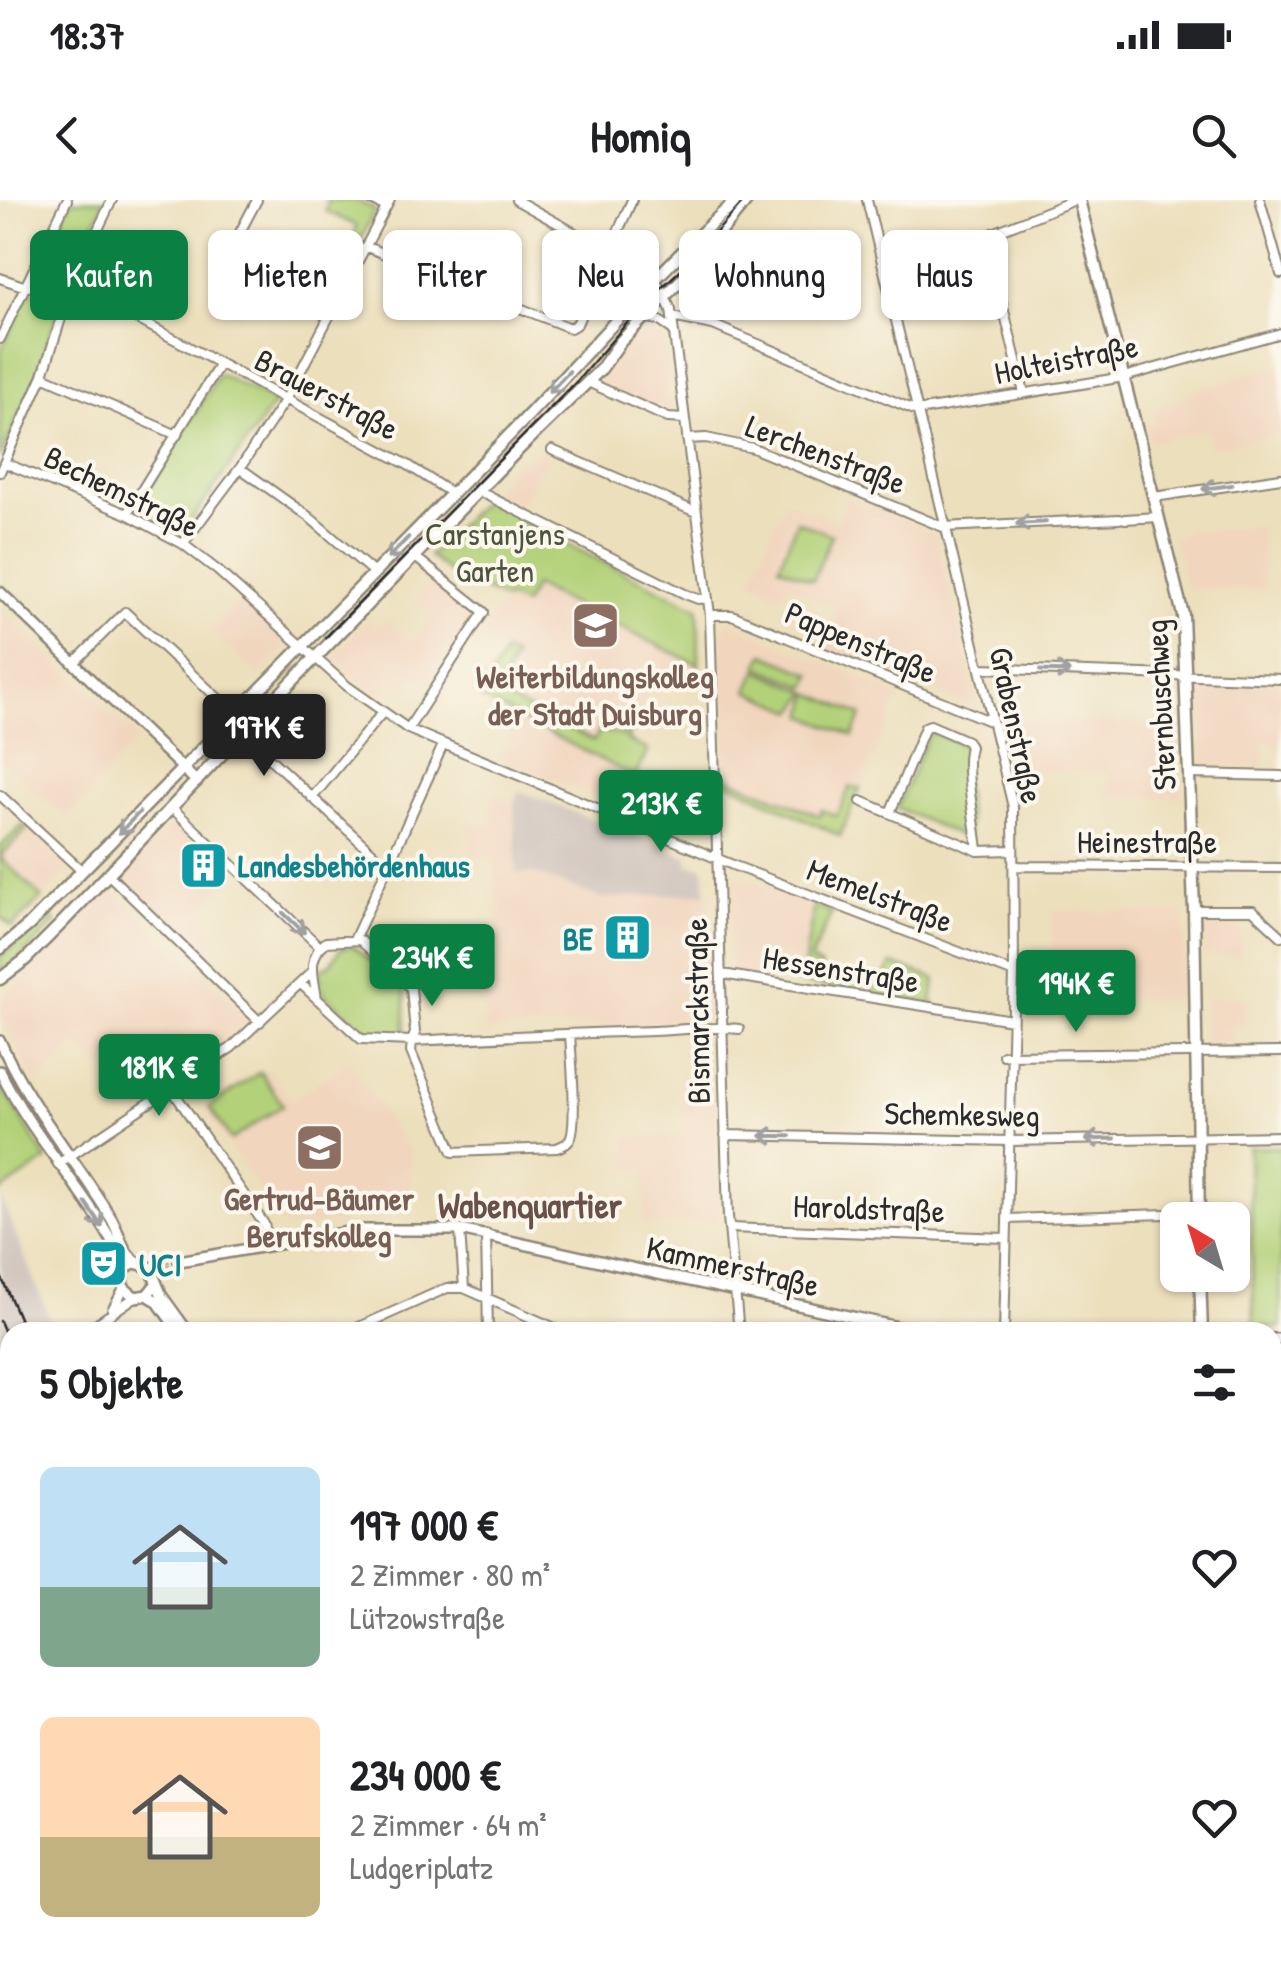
<!DOCTYPE html>
<html lang="de">
<head>
<meta charset="utf-8">
<style>
	body { margin:0; font-family:"Patrick Hand",sans-serif; background:#f6f6f6; color:#202124; height:100vh; display:flex; flex-direction:column; font-size:38px; white-space:nowrap }
	* { box-sizing:border-box; margin:0 }
	p { font-size:32px; color:#757577 }
	.icon { flex:none; width:55px; height:55px; fill:none; stroke:currentColor; stroke-width:2; stroke-linecap:round; stroke-linejoin:round }
	.map { position:relative; flex:1; overflow:hidden }
	.side { position:absolute; left:0px; top:1122px; width:1282px; height:642px; display:flex; flex-direction:column; background:#fff; border-radius:30px 30px 0 0; box-shadow:0 2px 8px #0004 }
	.side>* { flex:none }
	.top-card { position:absolute; left:30px; top:30px; width:1222px; height:90px; display:flex; gap:20px }
	.needle { width:65px; rotate:322deg }
	.buttons { position:absolute; left:1160px; top:1002px; display:grid; gap:20px }
	.buttons a { display:grid; place-items:center; width:90px; height:90px; border-radius:15px; background:#fff; box-shadow:0 2px 8px #0004; font-size:50px }
	.price { position:absolute; translate:-50% -85px; padding:0 22px; border-radius:10px; background:#0b8043; color:#fff; font-size:32px; line-height:65px; filter:drop-shadow(0 2px 5px #0008) }
	.price::after { content:''; position:absolute; left:50%; top:60px; width:30px; height:22px; margin-left:-15px; background:inherit; clip-path:polygon(0 0,100% 0,50% 100%) }
	.price.on { background:#222; color:#fff }
	ul { padding:0; list-style:none }
	li { display:flex; align-items:center; gap:30px; height:250px; padding:0 40px }
	li span { display:grid; place-items:center; flex:none; width:280px; height:200px; border-radius:15px; color:#555 }
	li>.icon { margin-inline-start:auto }
	span .icon { width:120px; height:120px; fill:#fffc; stroke-width:1 }
	li b { font-size:42px }
	h2 { display:flex; justify-content:space-between; align-items:center; height:120px; padding:0 40px; font-size:42px }
	.tag { padding:0 35px; border-radius:15px; background:#fff; box-shadow:0 2px 8px #0004; font-size:35px; line-height:90px }
	.tag.on { background:#0b8043; color:#fff }
	.status { display:flex; justify-content:space-between; align-items:center; height:70px; padding:0 50px; background:#fff; direction:ltr }
	.status svg { height:28px; fill:currentColor }
	header { display:flex; justify-content:space-between; align-items:center; height:130px; padding:0 40px; background:#fff; font-size:45px; font-weight:700 }
	.map>svg:first-child { display:block }
</style>
</head>
<body>
<div class="status"><b>18:37</b><svg viewBox="0 0 49 12"><path d="M0 12V9h3v3zM5 12V6h3v6zM10 12V3h3v9zM15 12V0h3v12zM26 1h20v11H26zM47 4h2v5h-2z"/></svg></div>
<header><svg class="icon" aria-label="back" viewBox="0 0 24 24"><path d="M15 5l-7 7 7 7"/></svg>Homiq<svg class="icon" aria-label="search" viewBox="0 0 24 24"><circle cx="10" cy="10" r="6"/><path d="M15 15l6 6"/></svg></header>
<div class="map">
<svg width="1281" height="1763" viewBox="0 0 1281 1763">
	<rect width="100%" height="100%" fill="#fbf7ec"/>
	<filter id="ink" filterUnits="userSpaceOnUse"><feTurbulence type="fractalNoise" baseFrequency=".01" numOctaves="2"/><feDisplacementMap in="SourceGraphic" scale="20" xChannelSelector="R" yChannelSelector="G"/><feConvolveMatrix kernelMatrix="1 2 1 2 8 2 1 2 1" color-interpolation-filters="sRGB"/></filter>
	<filter id="wash" filterUnits="userSpaceOnUse"><feTurbulence type="fractalNoise" baseFrequency=".0048" numOctaves="4" result="noise"/><feDisplacementMap in="SourceGraphic" scale="40" xChannelSelector="R" yChannelSelector="G"/><feGaussianBlur stdDeviation="2.25" result="paint"/><feColorMatrix in="noise" values="0 0 0 0 0 0 0 0 0 0 0 0 0 0 0 0 0 1.4 0 .05"/><feComposite in="paint" operator="in"/></filter>
	<g filter="url(#wash)">
		<rect width="100%" height="100%" fill="#ecdfbc"/>
		<path fill="#f1d5bd" d="M261,24L334,56L321,80L336,88L326,109L239,69Z
			M653,124L662,132L670,212L596,183L625,153L622,149L632,139L636,142Z
			M1280,165L1281,234L1212,248L1207,229L1151,243L1147,227L1156,224L1153,210L1186,199L1185,195Z
			M542,253L549,257L520,304L495,292L512,266Z
			M847,298L934,334L937,338L975,494L973,503L966,505L825,446L839,410L788,385L783,396L751,381L785,301L836,323Z
			M1260,326L1264,389H1187L1174,338L1200,328L1201,331Z
			M432,380L477,413V416L429,485L415,477L405,491L390,483L379,499L333,457L368,420L378,429L387,420L412,443L433,413L418,404L424,389Z
			M533,386L699,465L700,490L659,471L627,539L648,550L635,576L650,584L637,614L500,557L516,517L480,498L504,452L479,437L507,398Z
			M240,400L284,440L282,449L258,475L211,431Z
			M0,410L138,539L66,618L0,559Z
			M727,422L900,495L840,636L726,582L722,436Z
			M1209,482L1281,484V543L1277,553V542L1264,543L1263,567H1278L1202,566L1199,484Z
			M1011,517L1013,521L1179,525L1181,598L1110,597V572L1011,569L998,521Z
			M492,594L514,603L517,674L533,673L601,698L708,693L710,817L705,820L484,831L485,768H473V759L500,757L495,657L471,656L469,625L494,624Z
			M172,624L230,678L203,706L209,729L219,739L205,755L124,675Z
			M27,629L71,669L42,698L0,657Z
			M739,676L814,705L801,783L732,772L730,682Z
			M109,687L252,821L176,875L147,843L106,871L75,843L35,887L3,819L1,802Z
			M1053,711L1183,713L1185,799H1096L1097,758L1052,759Z
			M1241,717V755L1204,756L1205,718Z
			M1205,798L1245,799V823L1232,824V844L1205,843Z
			M349,862L410,953L411,1015L361,1017L286,1028L203,908L254,874L270,870L291,901Z
			M714,895L719,1022L643,1024L647,970H627L626,938L684,936L683,897Z
			M616,1755H958L957,1763H622Z"/>
		<path fill="#cec1ba" d="M519,591L688,657V664L704,668L706,693L601,698L533,673L517,674L514,603Z
			M0,996L55,1132H10V1398L0,1385Z
			M274,1755H513L520,1763H280Z"/>
		<path fill="#b3d179" stroke="#6f7e52" stroke-width="2.5" d="M71,0H105L69,77L35,78Z
			M326,0H356L375,9L356,50L348,47L357,26L325,11L329,2Z
			M61,91L63,94L37,176L0,258V152L29,93Z
			M219,174L275,202L181,335L135,311Z
			M488,300L521,315L524,324L532,321L531,327L698,408L699,465L534,386L524,405L507,398L505,400L449,372L429,356L483,301Z
			M797,321L832,335L813,380L779,366Z
			M504,452L514,457L497,495L594,541L600,530L624,536L636,512L639,514L627,540L648,550L635,577L480,498Z
			M764,454L812,474L807,487L758,467Z
			M293,464L296,467L206,566L197,558Z
			M757,470L808,492L795,511L748,491Z
			M810,493L862,515L853,536L805,516Z
			M930,532L966,546C956,577 974,609 966,639L897,608Z
			M726,577L820,616L822,610L837,616L850,587L860,588L840,636L727,582Z
			M23,625L27,629L0,657L42,698L12,727L0,716V647Z
			M81,679L49,713L56,722L18,760L0,774V757L24,738Z
			M814,705L832,712L810,761L821,766L819,774L841,783L844,775L862,782L861,792L801,783Z
			M353,746L401,786L405,795V831L402,834L368,832L325,795L321,787L320,769L329,766L341,748Z
			M892,764L936,779L932,802L937,804L873,794L876,779L882,781Z
			M260,872L283,905L231,940L209,907Z
			M0,884L47,960L0,992Z
			M1249,947H1281V1127L1254,1128Z
			M1276,1150H1281V1302L1279,1282H1272V1181Z
			M1272,1347H1281V1432L1273,1431Z
			M513,1755H593L599,1763H520Z"/>
	</g>
	<g filter="url(#ink)">
		<g fill="none" stroke-linecap="round" stroke-linejoin="round">
			<path stroke="#c5bb9f" stroke-width="9" stroke-dasharray="9 4.5" stroke-linecap="butt" d="M161,1065L179,1061"/>
			<defs>
				<path id="minor" d="M257,0L238,36L230,69L329,117
					M371,0L386,7
					M516,0L650,75L661,88L671,110L710,415L728,1017L739,1132
					M867,0L1013,607L1014,773L1004,1132
					M1260,0L1281,74
					M986,36L1024,193
					M367,47L570,128L577,124L632,0
					M883,67L983,37L1075,0
					M0,78L26,87L72,84L408,265L451,293
					M643,117L658,120L673,130
					M672,117L713,125L917,211L1124,177L1281,133
					M0,139L67,0
					M43,176L177,235
					M588,182L668,218L684,219
					M687,239L706,238L753,248L943,327L1119,319
					M552,250L696,312
					M5,263L127,314L183,344L217,370L347,486L408,529L735,666L1014,773
					M240,268L309,317L374,373
					M0,272L43,175L72,84L112,0
					M478,291L685,394L698,399L708,398
					M1154,297L1281,278
					M127,314L220,164
					M1125,319L1159,317
					M183,344L240,268L286,199L390,0
					M710,415H732L992,522
					M74,463L125,412L236,515
					M981,468L1281,479
					M408,529L484,412L414,356
					M242,533L388,667
					M1189,574L1281,576
					M0,595L82,671
					M312,598L382,513
					M861,601L978,651L1013,650
					M172,608L320,747
					M890,613L925,527L930,525L967,541L970,547C963,569 976,624 978,651
					M1014,666L1281,668
					M109,675L260,822
					M1194,710H1253L1281,736
					M355,738L443,545
					M722,774L1012,820
					M301,784L361,839L412,841L415,833L411,788L360,740L326,742C306,758 314,776 317,799
					M570,834C571,855 578,924 570,939C567,945 563,945 557,948L453,952L411,852L412,841C493,837 573,833 654,831C682,830 711,826 739,829
					M1003,855L1281,852
					M171,888L264,1024L270,1046
					M725,935L1009,941L1281,936
					M58,964L231,848L312,772
					M1007,1019L1199,1013
					M729,1028L1006,1038
					M460,1030L464,1088L564,1132
					M486,1034L488,1132
					M112,1110L124,1088
					M85,1132L135,1097
					M348,1132L447,1088H464
					M1272,1315L1281,1314
					M0,1452L10,1465
					M1272,1467L1281,1468
					M605,1755L611,1763
					M32,1762L44,1761L49,1755
					M993,1763V1755"/>
				<path id="tertiary" d="M0,392L197,582
					M0,841C28,905 75,958 111,1018C121,1034 121,1054 139,1063
					M0,871C34,941 93,997 126,1068
					M179,1061L360,1030H460L920,1132
					M156,1084L147,1095L135,1097L124,1088C120,1077 123,1068 134,1063L150,1067L162,1096L188,1132
					M147,1095L157,1101L179,1132
					M1272,1139H1281"/>
				<path id="secondary" d="M1079,0L1183,415L1194,710L1199,1020
					M0,749L29,725C184,567 339,408 495,250C576,167 651,77 737,0
					M0,779L25,760L61,724L242,533L518,250L601,169L621,141L683,78L747,0
					M1200,1075L1202,1132
					M0,1697L10,1707
					M0,1724L10,1736
					M26,1755L32,1763
					M54,1755L61,1763
					M1217,1755V1763
					M1235,1755V1763"/>
				<path id="primary" d="M0,1600H10
					M0,1614H10
					M1272,1673L1281,1675"/>
			</defs>
			<use href="#minor" stroke="#8c8574" stroke-width="12"/>
			<use href="#tertiary" stroke="#8c8574" stroke-width="14"/>
			<use href="#secondary" stroke="#8c8574" stroke-width="15"/>
			<use href="#primary" stroke="#8c8574" stroke-width="16"/>
			<use href="#minor" stroke="#fff" stroke-width="8"/>
			<use href="#tertiary" stroke="#fff" stroke-width="9"/>
			<use href="#secondary" stroke="#fff" stroke-width="10"/>
			<use href="#primary" stroke="#fff" stroke-width="11"/>
			<path stroke="#2b2b2b" stroke-width="2.5" d="M325,438L577,181L638,110L693,58L745,0"/>
			<path stroke="#2b2b2b" stroke-width="2.5" d="M0,1074L25,1132
				M0,1121L10,1144
				M0,1178L10,1200
				M0,1202L10,1223
				M0,1253L10,1270
				M0,1289L10,1305
				M0,1332L10,1348
				M0,1364L10,1377
				M302,1755L308,1763
				M323,1755L329,1763
				M346,1755L351,1763
				M484,1755L491,1763"/>
		</g>
		<defs><path id="oneway-shaft" d="M-6 0H5M1.5-3L5.5 0L1.5 3" fill="none" stroke-width="1.6" stroke-linecap="round" stroke-linejoin="round" transform="scale(2.5)"/></defs>
		<g stroke="#a0a0a0">
			<use href="#oneway-shaft" transform="translate(559 182) rotate(134)"/>
			<use href="#oneway-shaft" transform="translate(1217 287) rotate(172)"/>
			<use href="#oneway-shaft" transform="translate(1031 323) rotate(177)"/>
			<use href="#oneway-shaft" transform="translate(398 348) rotate(134)"/>
			<use href="#oneway-shaft" transform="translate(1055 471) rotate(2)"/>
			<use href="#oneway-shaft" transform="translate(129 623) rotate(134)"/>
			<use href="#oneway-shaft" transform="translate(294 723) rotate(43)"/>
			<use href="#oneway-shaft" transform="translate(775 936) rotate(-179)"/>
			<use href="#oneway-shaft" transform="translate(1100 939) rotate(178)"/>
			<use href="#oneway-shaft" transform="translate(94 1015) rotate(56)"/>
		</g>
	</g>
	<defs>
		<symbol id="school-square" viewBox="-11 -11 22 22"><rect x="-9" y="-9" width="18" height="18" rx="4" fill="#8d6e63" stroke="#fbf7ec"/><path d="M0-5L7-2L0 1L-7-2ZM-4 1L0 2.5L4 1V4Q0 6-4 4Z" fill="#fff"/></symbol>
		<symbol id="building-square" viewBox="-11 -11 22 22"><rect x="-9" y="-9" width="18" height="18" rx="4" fill="#0f9aa8" stroke="#fbf7ec"/><path d="M-4-6H4V6H1V3H-1V6H-4ZM-2.5-4.3h1.7v1.8h-1.7ZM.8-4.3h1.7v1.8H.8ZM-2.5-1h1.7V.8h-1.7ZM.8-1h1.7V.8H.8Z" fill="#fff"/></symbol>
		<symbol id="theatre-square" viewBox="-11 -11 22 22"><rect x="-9" y="-9" width="18" height="18" rx="4" fill="#0f9aa8" stroke="#fbf7ec"/><path d="M-5-5.5Q0-4 5-5.5V0Q5 5 0 6Q-5 5-5 0ZM-3.3-2.5H-1v1.5H-3.3ZM1-2.5H3.3v1.5H1ZM-2.8 1Q0 5.5 2.8 1Z" fill="#fff"/></symbol>
	</defs>
	<g fill-rule="evenodd">
		<use href="#school-square" x="568" y="398" width="55" height="55"/>
		<use href="#building-square" x="176" y="638" width="55" height="55"/>
		<use href="#building-square" x="600" y="710" width="55" height="55"/>
		<use href="#school-square" x="292" y="920" width="55" height="55"/>
		<use href="#theatre-square" x="76" y="1036" width="55" height="55"/>
	</g>
	<g text-anchor="middle" dominant-baseline="central" stroke-width="8" stroke-linejoin="round" paint-order="stroke">
		<g font-size="32" fill="#2b2b2b" stroke="#fbf7ec">
			<text transform="translate(1066 159) rotate(-11)">Holteistraße</text>
			<text transform="translate(327 194) rotate(28)">Brauerstraße</text>
			<text transform="translate(826 254) rotate(21)">Lerchenstraße</text>
			<text transform="translate(122 291) rotate(26)">Bechemstraße</text>
			<text transform="translate(861 442) rotate(23)">Pappenstraße</text>
			<text transform="translate(1160 505) rotate(-93)">Sternbuschweg</text>
			<text transform="translate(1017 525) rotate(78)">Grabenstraße</text>
			<text x="1147" y="641">Heinestraße</text>
			<text transform="translate(880 695) rotate(21)">Memelstraße</text>
			<text transform="translate(841 769) rotate(9)">Hessenstraße</text>
			<text transform="translate(697 811) rotate(-91)">Bismarckstraße</text>
			<text transform="translate(962 914) rotate(1)">Schemkesweg</text>
			<text transform="translate(869 1008) rotate(2)">Haroldstraße</text>
			<text transform="translate(733 1066) rotate(13)">Kammerstraße</text>
		</g>
		<g font-size="32" fill="#4d543e" stroke="#fbf7ec">
			<text x="495" y="333">Carstanjens<tspan x="495" dy="37">Garten</tspan></text>
		</g>
		<g font-size="32" font-weight="bold" fill="#785e54" stroke="#fbf7ec">
			<text x="595" y="476">Weiterbildungskolleg<tspan x="595" dy="37">der Stadt Duisburg</tspan></text>
			<text x="319" y="998">Gertrud-Bäumer<tspan x="319" dy="37">Berufskolleg</tspan></text>
		</g>
		<g font-size="32" font-weight="bold" fill="#0d838f" stroke="#fbf7ec" text-anchor="start">
			<text x="238" y="665">Landesbehördenhaus</text>
			<text x="593" y="738" text-anchor="end">BE</text>
			<text x="139" y="1064">UCI</text>
		</g>
		<g font-size="35" font-weight="bold" fill="#695149" stroke="#fbf7ec">
			<text x="530" y="1005">Wabenquartier</text>
		</g>
	</g>
</svg>
<div class="buttons">
<a><svg class="needle" viewBox="-14 -14 28 28"><path d="M0-13l5 13h-10z" fill="#e53935"/><path d="M0 13l5-13h-10z" fill="#757577"/></svg></a>
</div>
<b class="price on" style="left:264px;top:579px">197K €</b>
<b class="price" style="left:661px;top:655px">213K €</b>
<b class="price" style="left:432px;top:809px">234K €</b>
<b class="price" style="left:1076px;top:835px">194K €</b>
<b class="price" style="left:159px;top:919px">181K €</b>
<div class="top-card">
<a class="tag on">Kaufen</a>
<a class="tag">Mieten</a>
<a class="tag">Filter</a>
<a class="tag">Neu</a>
<a class="tag">Wohnung</a>
<a class="tag">Haus</a>
</div>
<section class="side">
<h2>5 Objekte<svg class="icon" aria-label="filters" viewBox="0 0 24 24"><path d="M4 7h16M4 17h16"/><circle cx="9" cy="7" r="2"/><circle cx="15" cy="17" r="2"/></svg></h2>
<ul>
<li><span style="background:linear-gradient(#bfe0f5 60%,#7fa58c 0)"><svg class="icon" aria-label="home" viewBox="0 0 24 24"><path d="M3 11l9-7 9 7M6 9v11h12V9"/></svg></span><div><b>197 000 €</b><p>2 Zimmer · 80 m²</p><p>Lützowstraße</p></div><svg class="icon" aria-label="heart" viewBox="0 0 24 24"><path d="M12 20l-8-8c-3-5 5-10 8-4 3-6 11-1 8 4z"/></svg></li>
<li><span style="background:linear-gradient(#ffd9b3 60%,#c2b280 0)"><svg class="icon" aria-label="home" viewBox="0 0 24 24"><path d="M3 11l9-7 9 7M6 9v11h12V9"/></svg></span><div><b>234 000 €</b><p>2 Zimmer · 64 m²</p><p>Ludgeriplatz</p></div><svg class="icon" aria-label="heart" viewBox="0 0 24 24"><path d="M12 20l-8-8c-3-5 5-10 8-4 3-6 11-1 8 4z"/></svg></li>
</ul>
</section>
</div>
</body>
</html>
